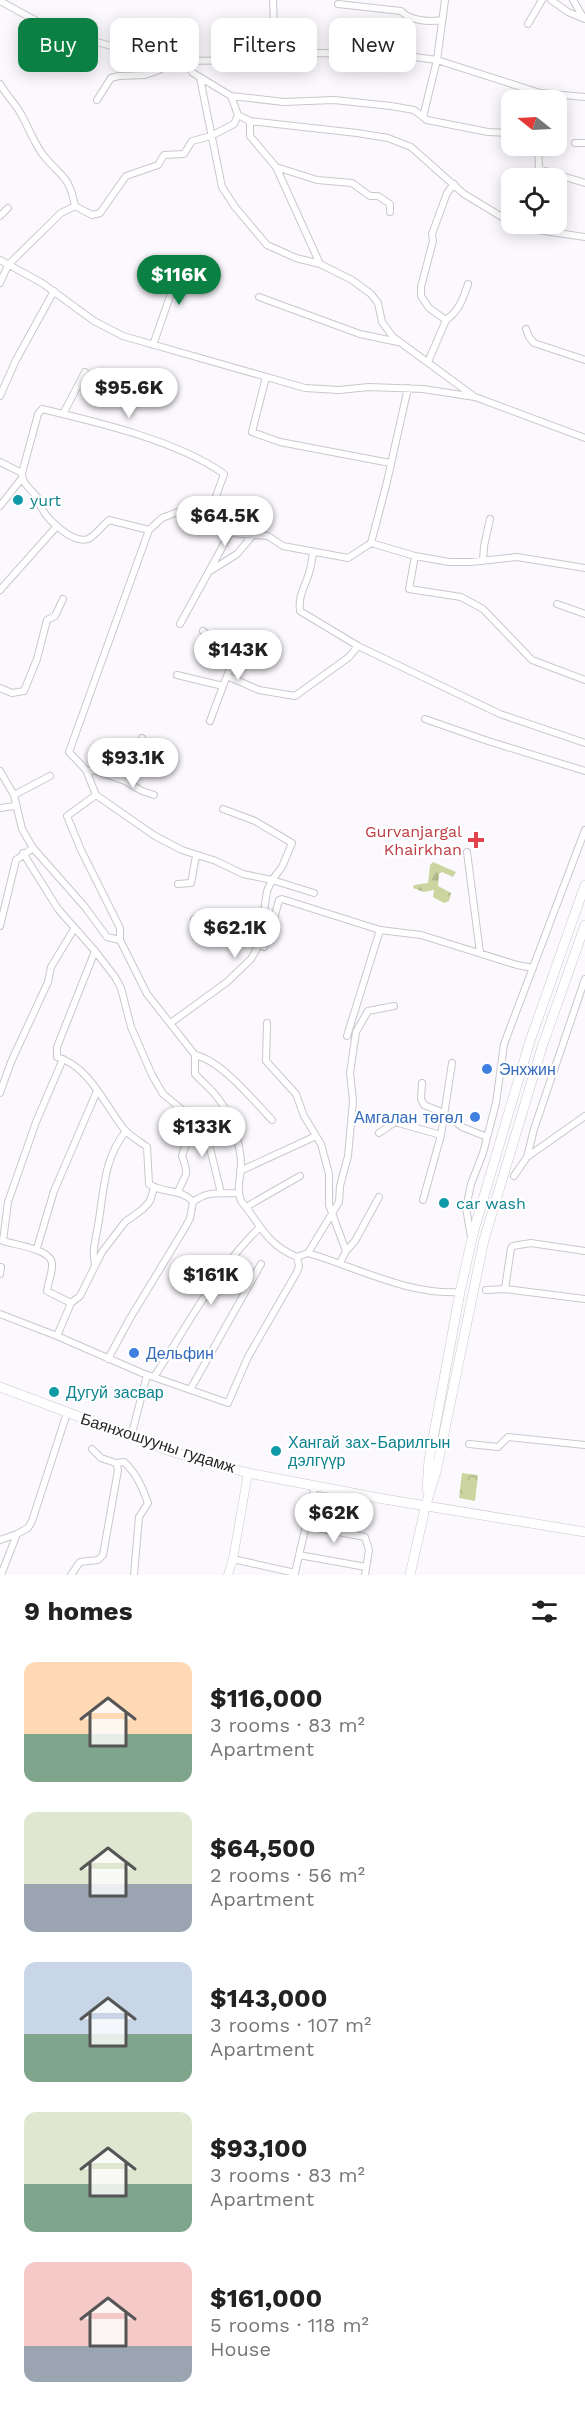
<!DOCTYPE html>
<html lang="en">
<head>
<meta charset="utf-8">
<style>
	body { margin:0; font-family:"Work Sans",sans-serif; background:#f6f6f6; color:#222; height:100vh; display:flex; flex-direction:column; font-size:22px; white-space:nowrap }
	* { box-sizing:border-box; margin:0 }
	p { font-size:20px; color:#767676 }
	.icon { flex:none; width:33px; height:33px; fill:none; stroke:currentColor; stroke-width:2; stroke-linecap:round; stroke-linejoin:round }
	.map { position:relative; height:1575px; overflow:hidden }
	.sheet { display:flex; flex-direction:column; background:#fff; flex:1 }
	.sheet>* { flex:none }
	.top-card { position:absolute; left:18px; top:18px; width:549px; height:54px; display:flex; gap:12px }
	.needle { width:39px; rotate:288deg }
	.buttons { position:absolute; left:501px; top:90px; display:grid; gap:12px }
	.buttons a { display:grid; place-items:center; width:66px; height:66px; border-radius:12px; background:#fff; box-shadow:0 3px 15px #0003; font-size:30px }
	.price { position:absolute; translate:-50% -51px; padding:0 14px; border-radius:21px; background:#fff; color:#222; font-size:20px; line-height:39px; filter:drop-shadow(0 2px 3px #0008) }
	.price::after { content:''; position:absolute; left:50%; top:36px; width:18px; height:14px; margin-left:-9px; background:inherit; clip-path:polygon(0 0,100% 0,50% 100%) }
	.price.selected { background:#0b8043; color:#fff }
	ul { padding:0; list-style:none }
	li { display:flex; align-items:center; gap:18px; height:150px; padding:0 24px }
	li span { display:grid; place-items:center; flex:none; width:168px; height:120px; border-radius:12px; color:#555 }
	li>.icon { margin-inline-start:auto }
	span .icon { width:72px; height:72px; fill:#fffc; stroke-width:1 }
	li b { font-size:26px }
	h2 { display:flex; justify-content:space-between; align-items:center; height:72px; padding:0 24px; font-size:26px }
	.chip { padding:0 21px; border-radius:12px; background:#fff; box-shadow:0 3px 15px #0003; font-size:21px; line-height:54px }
	.chip.selected { background:#0b8043; color:#fff }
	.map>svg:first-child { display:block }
</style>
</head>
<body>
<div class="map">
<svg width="585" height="1575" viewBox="0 0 585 1575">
	<defs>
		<pattern id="forest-firs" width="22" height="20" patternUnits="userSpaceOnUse" patternTransform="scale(1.5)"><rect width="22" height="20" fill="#ccd49f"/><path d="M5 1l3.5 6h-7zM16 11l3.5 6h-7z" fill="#afb689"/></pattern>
		<pattern id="park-crowns" width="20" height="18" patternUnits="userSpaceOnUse" patternTransform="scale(1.5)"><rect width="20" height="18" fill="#ccd49f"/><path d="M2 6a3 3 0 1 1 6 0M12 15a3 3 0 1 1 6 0" fill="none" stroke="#afb689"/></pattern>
	</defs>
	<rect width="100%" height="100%" fill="#fcf9fe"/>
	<path fill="url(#forest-firs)" d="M433,862L456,872L453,877L442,872L439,874L438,886L451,893L449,901L444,903L433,897L434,890L424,892L413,888L414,885L428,883L430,865Z"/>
	<path fill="url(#park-crowns)" d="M462,1473L478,1475L475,1501L459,1498Z"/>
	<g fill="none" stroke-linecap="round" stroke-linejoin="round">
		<defs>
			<path id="minor" d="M273,0L275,56
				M551,0L568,12L585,19
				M573,0L583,17
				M0,1L55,31L123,49L183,61L193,73L231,96L238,115L250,121L357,133L388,138L411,147L464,194L512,223
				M338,4L401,11C410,21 429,22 441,20
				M528,24L542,0
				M183,61L248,60L319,53L393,54L437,60L540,93L585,97
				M200,78L222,187L235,207L267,245L296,258L320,264L352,280L371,294L378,303L382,322L393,337L472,395
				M0,84C6,95 15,103 21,114C29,128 34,144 44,156C62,178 69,175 75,206
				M231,96L284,102L334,100L391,106L414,110L427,120L488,132L512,133
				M97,100L111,78L119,76L145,75L159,70L176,60
				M423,117L437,60L445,0
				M250,121V136L276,167L320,264
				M575,143H585
				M538,146L539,169L585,183
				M276,167L317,180L352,183L370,196H378L390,204V212
				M0,216L8,208
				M513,224L524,228L585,237
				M0,260L42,283L94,321L123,336L305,388L339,390L369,387L423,389L475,397L585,438
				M0,283L8,265L61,213L75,206L92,215L100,213L126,176L158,165L164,155L184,154L192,141L211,136L234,124L238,115
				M259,297L360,334L398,342
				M446,320C459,311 463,299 468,284
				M526,329L529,337L534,343L585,360
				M153,345L183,259
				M428,362L446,320L429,308L421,296V287L433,241L432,234L447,193L454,184
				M266,377L252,432L280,442L390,463
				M0,396L16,360L54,291
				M63,414L85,372
				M0,462L22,473C21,484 34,491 39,500C40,503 40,507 42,509C49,521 73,544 88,539C95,536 103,525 109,520L149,530L162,518L183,510L209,516L230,533L268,536L283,546L348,558L371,543L386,486L408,388
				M22,473L38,414L42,409C97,422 178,441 224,474L209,516
				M0,506L22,478
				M149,530L69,752L86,770L96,795L155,836L182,850L216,861L243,874L272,880L282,867L292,843L255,821L223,809
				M371,543L415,556L449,562H471L517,557L585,568
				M313,553C312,560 311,567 309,573C305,587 298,595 300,611L358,646L500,714L585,743
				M415,556L409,589L461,597L483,609L532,660L585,680
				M483,561L484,546L490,519
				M210,571L237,554L253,535
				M0,590L57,526
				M557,604L585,614
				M180,624L230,533
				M177,675L223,686L233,661L226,649L203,631
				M227,676L259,690L295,696L349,657L358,646
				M0,688L12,693L24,691L37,659L47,620L55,616L63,599
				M425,719L488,741L585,771
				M210,721L223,686
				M86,770L97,771L125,781L142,738
				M0,771L14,795L22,829L33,848
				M125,781L142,791L154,795
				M14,795L50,776
				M96,795L67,816L81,850L120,928V940
				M0,808L15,806
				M467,852L480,953
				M23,853L58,909L95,951L57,1047V1057C90,1067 104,1104 124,1129C130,1136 139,1141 147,1147L149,1184C162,1194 182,1188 193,1202L190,1218L186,1226L129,1320L108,1359
				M178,884L191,883L196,856
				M194,919L214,931L240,923L260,931
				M0,926L16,860L33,848L85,907L107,937L120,940L147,994L195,1055V1074C203,1083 214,1091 220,1101C231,1116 241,1145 241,1164C241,1177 236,1188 241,1201C261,1225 266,1244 297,1257L308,1253C358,1268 408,1295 460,1292
				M264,947L270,934L279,900L282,899L380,930L421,935L517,965L533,968
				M95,951L115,977L121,988L131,1027L152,1075L163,1094L190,1116L193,1122L182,1156C190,1177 185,1174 178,1192
				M172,1022L227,982L251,959L259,945L267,891L272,880L314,893
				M267,1023L266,1061L296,1094L304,1116L321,1144L329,1174V1205L346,1251L340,1263
				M347,1036L380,930
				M195,1055C222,1061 253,1100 272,1120
				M63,1059L36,1122L8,1202L3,1241C16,1245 50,1249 52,1263C53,1271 48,1283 47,1291L71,1303
				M422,1083L421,1099L424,1105L444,1113L462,1127L487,1137
				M0,1093L11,1062L48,982L51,967L74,929
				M191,1116L204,1124L221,1193
				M379,1133L395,1122L441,1135L452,1063
				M527,1157L534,1129L585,979
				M240,1171L316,1136
				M514,1176L527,1157L585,1116
				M423,1200L441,1135
				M193,1202C208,1190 221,1194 238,1193
				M246,1207L300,1176
				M471,1237L466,1208L471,1184L483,1153L496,1103L504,1044L585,830
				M37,1248L54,1191L97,1091
				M346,1251L355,1241L379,1197
				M308,1253L339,1202L340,1186L348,1156L353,1101L350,1073L356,1032L368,1011L394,1006
				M95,1264C92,1252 95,1243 97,1231C104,1196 102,1160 126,1131
				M0,1274L1,1267
				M505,1289L511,1248L513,1246L531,1243L585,1251
				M486,1290L505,1289L585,1299
				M0,1314L57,1336L142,1373L228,1403L248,1357L297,1272L299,1266L297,1257
				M57,1336L71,1303L80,1296L102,1252L125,1222L143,1209L150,1201L154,1188
				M154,1377C188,1325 215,1271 260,1227
				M190,1390L261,1264
				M131,1437L147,1375
				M469,1444L498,1447L508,1437L585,1445
				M116,1463L124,1462C137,1474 142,1487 148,1503L139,1517L134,1575
				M307,1526L365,1537L369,1550L365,1575
				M0,1540L17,1534
				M299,1555L366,1567
				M233,1559L295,1573L315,1486
				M1,1575L17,1534L28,1528L32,1521L67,1413
				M71,1575L80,1562L98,1560L103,1555L118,1470L116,1463L101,1458L92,1449"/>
			<path id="tertiary" d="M228,1575L233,1559L248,1473"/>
			<path id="secondary" d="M0,1387L173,1452L248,1473L384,1499L585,1532
				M427,1490L429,1460L460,1292L474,1230L530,1041L585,885
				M410,1575L426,1504L436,1472L484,1240L542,1047L585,925"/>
		</defs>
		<use href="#minor" stroke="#ccc6cf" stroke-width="8"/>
		<use href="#tertiary" stroke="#ccc6cf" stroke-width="9"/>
		<use href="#secondary" stroke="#ccc6cf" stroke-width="10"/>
		<use href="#minor" stroke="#fff" stroke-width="6"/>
		<use href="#tertiary" stroke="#fff" stroke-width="8"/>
		<use href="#secondary" stroke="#fff" stroke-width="9"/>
	</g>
	<g fill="#0f9aa8" stroke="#fff" stroke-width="2">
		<circle cx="18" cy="500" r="6"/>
		<circle cx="444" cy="1203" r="6"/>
		<circle cx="54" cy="1392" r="6"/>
		<circle cx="276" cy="1451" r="6"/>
	</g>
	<path fill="#e0444e" stroke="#fff" stroke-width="2" d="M473 831h6v6h6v6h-6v6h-6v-6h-6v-6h6z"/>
	<g fill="#3f7fe0" stroke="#fff" stroke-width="2">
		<circle cx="487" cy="1069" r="6"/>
		<circle cx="475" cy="1117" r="6"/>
		<circle cx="134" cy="1353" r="6"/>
	</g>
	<g text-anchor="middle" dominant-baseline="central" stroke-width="4.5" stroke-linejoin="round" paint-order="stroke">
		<g font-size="16" fill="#0d838f" stroke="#fff" text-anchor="start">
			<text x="30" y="500">yurt</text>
			<text x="456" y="1203">car wash</text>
			<text x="66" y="1392">Дугуй засвар</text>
			<text x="288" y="1442">Хангай зах-Барилгын<tspan x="288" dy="18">дэлгүүр</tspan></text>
		</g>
		<g font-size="16" fill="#be3a42" stroke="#fff" text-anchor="end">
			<text x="462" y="831">Gurvanjargal<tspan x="462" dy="18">Khairkhan</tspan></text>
		</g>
		<g font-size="16" fill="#366cbe" stroke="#fff" text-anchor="start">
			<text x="499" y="1069">Энхжин</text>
			<text x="463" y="1117" text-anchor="end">Амгалан төгөл</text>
			<text x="146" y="1353">Дельфин</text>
		</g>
		<g font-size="16" fill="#2a272b" stroke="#fff">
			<text transform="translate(158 1443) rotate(18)">Баянхошууны гудамж</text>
		</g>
	</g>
</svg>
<div class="buttons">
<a><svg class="needle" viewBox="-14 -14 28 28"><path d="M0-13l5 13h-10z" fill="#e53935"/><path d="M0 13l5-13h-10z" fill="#767676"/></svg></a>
<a><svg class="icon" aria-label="locate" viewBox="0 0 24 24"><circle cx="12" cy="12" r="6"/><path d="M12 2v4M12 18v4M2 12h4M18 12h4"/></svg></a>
</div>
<b class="price selected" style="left:179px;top:306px">$116K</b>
<b class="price" style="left:129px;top:419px">$95.6K</b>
<b class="price" style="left:225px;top:547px">$64.5K</b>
<b class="price" style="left:238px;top:681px">$143K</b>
<b class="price" style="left:133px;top:789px">$93.1K</b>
<b class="price" style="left:235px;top:959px">$62.1K</b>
<b class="price" style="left:202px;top:1158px">$133K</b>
<b class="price" style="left:211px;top:1306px">$161K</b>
<b class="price" style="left:334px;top:1544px">$62K</b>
<div class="top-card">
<a class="chip selected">Buy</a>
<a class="chip">Rent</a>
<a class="chip">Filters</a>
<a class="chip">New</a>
</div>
</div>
<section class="sheet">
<h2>9 homes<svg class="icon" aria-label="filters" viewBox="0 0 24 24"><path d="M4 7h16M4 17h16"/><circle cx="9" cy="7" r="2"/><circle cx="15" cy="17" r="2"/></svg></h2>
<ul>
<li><span style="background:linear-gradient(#ffd9b3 60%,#7fa58c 0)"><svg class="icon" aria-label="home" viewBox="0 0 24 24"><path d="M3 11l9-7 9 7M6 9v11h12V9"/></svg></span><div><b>$116,000</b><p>3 rooms · 83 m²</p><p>Apartment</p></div></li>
<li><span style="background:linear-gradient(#dfe7d0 60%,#9aa5b1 0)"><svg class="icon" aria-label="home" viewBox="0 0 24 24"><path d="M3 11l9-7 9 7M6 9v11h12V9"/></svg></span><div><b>$64,500</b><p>2 rooms · 56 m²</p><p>Apartment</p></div></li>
<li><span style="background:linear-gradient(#c9d6e8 60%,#7fa58c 0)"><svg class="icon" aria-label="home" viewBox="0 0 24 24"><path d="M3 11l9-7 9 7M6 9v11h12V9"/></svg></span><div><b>$143,000</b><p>3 rooms · 107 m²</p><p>Apartment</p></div></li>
<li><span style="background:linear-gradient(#dfe7d0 60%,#7fa58c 0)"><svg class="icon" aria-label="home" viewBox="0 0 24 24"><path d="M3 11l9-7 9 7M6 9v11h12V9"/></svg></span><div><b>$93,100</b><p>3 rooms · 83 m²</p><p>Apartment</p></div></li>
<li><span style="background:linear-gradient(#f6c9c9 70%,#9aa5b1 0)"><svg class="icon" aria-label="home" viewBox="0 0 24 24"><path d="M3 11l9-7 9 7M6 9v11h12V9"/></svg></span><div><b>$161,000</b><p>5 rooms · 118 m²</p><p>House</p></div></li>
</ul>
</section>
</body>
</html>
